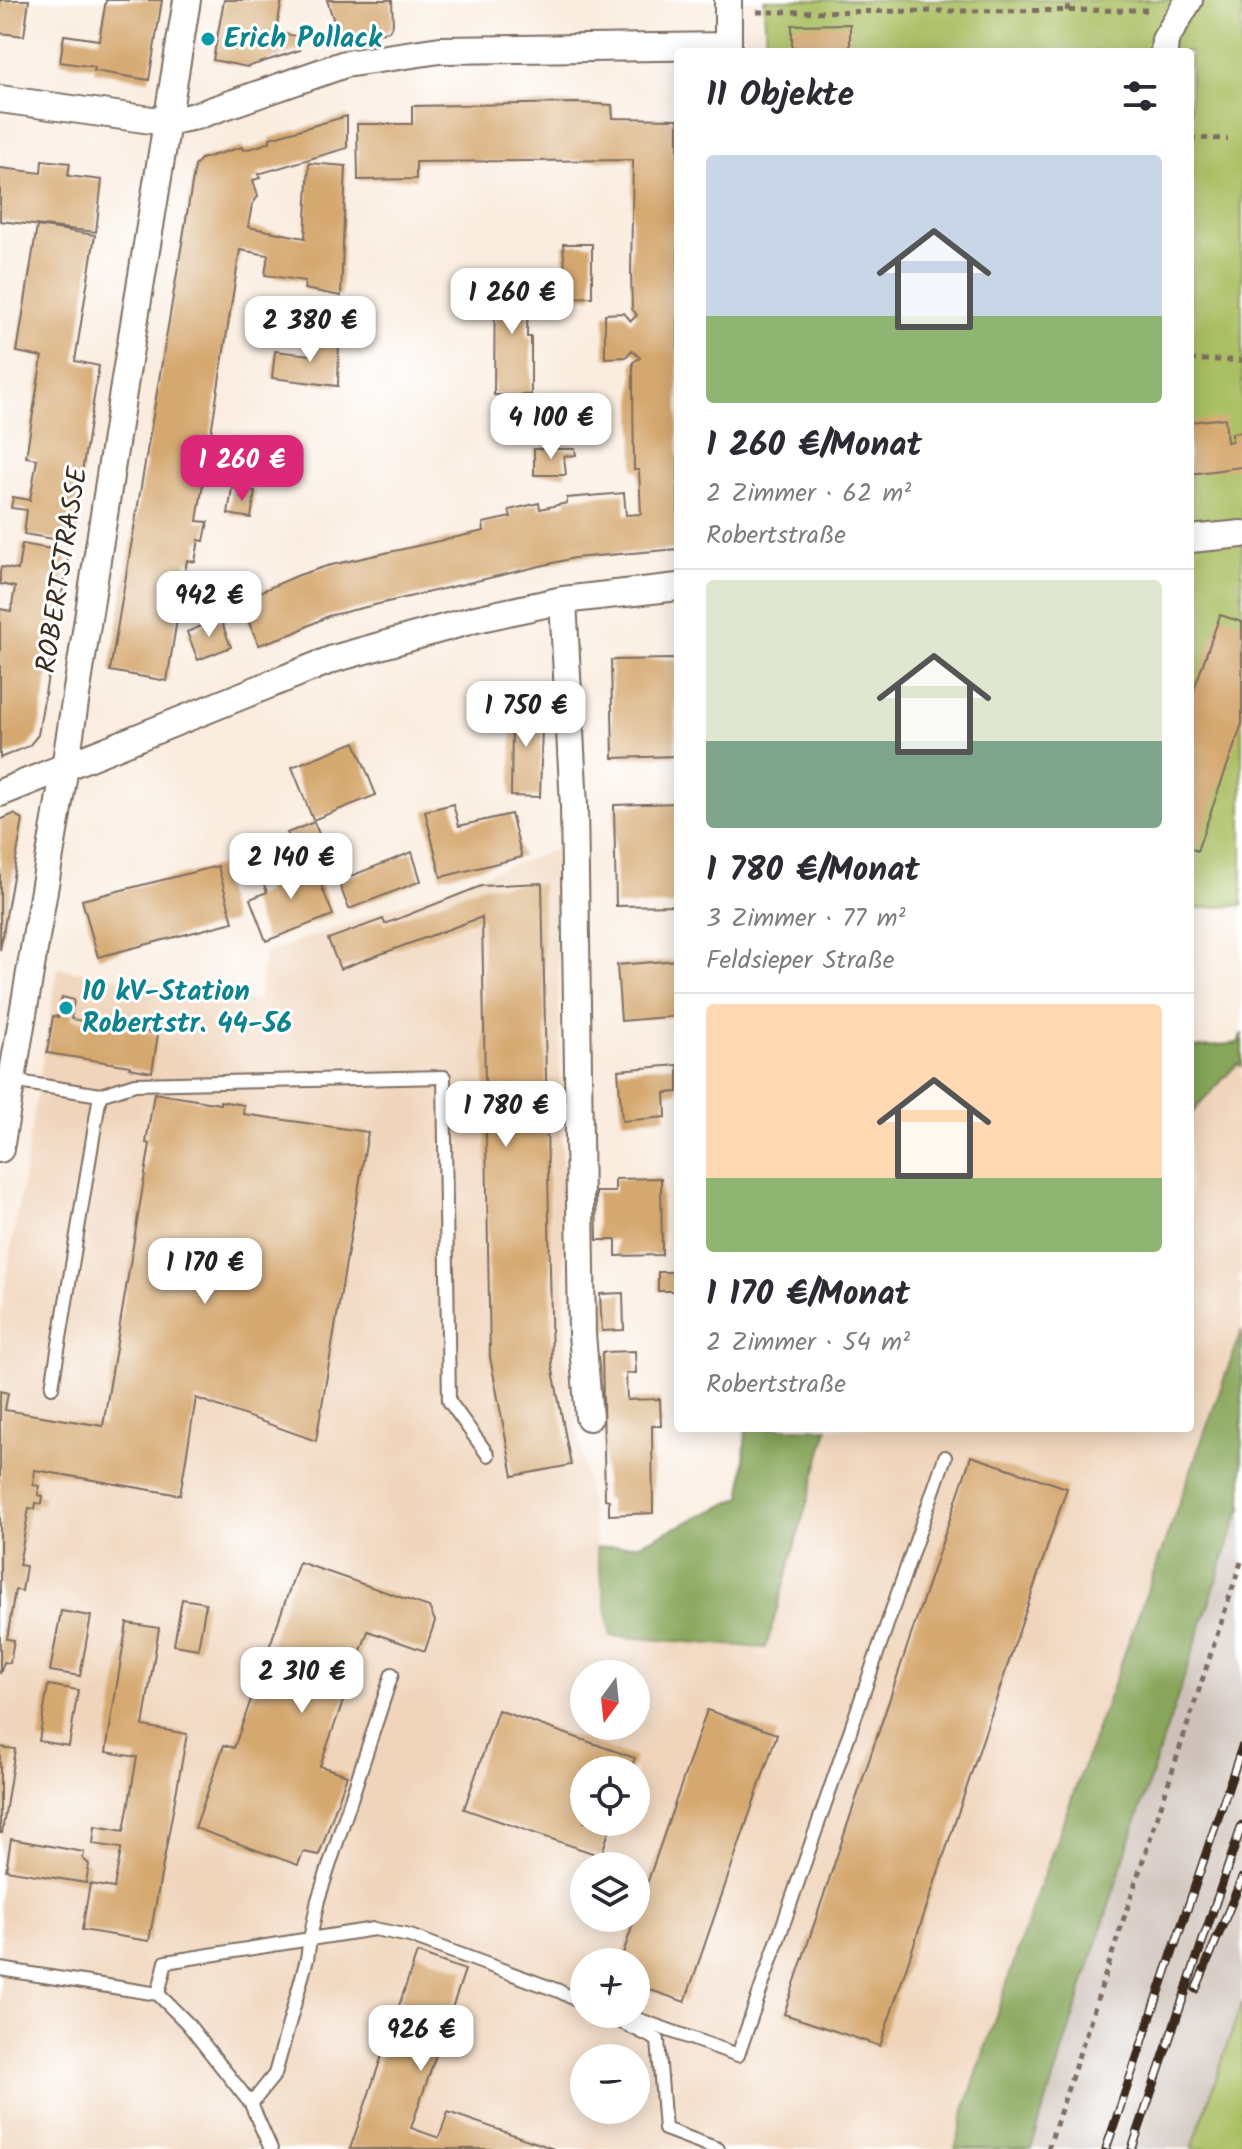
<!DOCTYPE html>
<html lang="de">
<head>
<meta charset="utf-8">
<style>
	body { margin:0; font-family:Kalam,sans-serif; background:#f2f2f3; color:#2b2b33; height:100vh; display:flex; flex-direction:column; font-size:30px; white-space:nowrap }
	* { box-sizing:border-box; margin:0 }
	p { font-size:26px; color:#7c7c81 }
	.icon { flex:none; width:44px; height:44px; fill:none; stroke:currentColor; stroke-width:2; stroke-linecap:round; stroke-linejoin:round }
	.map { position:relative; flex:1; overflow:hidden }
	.details { position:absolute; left:674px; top:48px; width:520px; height:1384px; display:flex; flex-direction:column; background:#fff; border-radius:8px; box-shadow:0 4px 20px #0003 }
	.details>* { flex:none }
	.needle { width:52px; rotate:195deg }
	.fabs { position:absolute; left:570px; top:1660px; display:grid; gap:16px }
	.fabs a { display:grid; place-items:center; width:80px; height:80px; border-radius:50%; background:#fff; box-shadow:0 4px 20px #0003; font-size:40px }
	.price { position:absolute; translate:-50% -68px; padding:0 18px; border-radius:16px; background:#fff; color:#222; font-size:26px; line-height:52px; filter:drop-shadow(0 2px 4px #0008) }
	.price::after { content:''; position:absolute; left:50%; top:48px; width:24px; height:18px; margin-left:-12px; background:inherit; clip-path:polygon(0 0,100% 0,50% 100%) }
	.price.selected { background:#db2777; color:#fff }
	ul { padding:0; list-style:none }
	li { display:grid; align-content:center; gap:16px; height:424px; padding:0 32px }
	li+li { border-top:2px solid #e1e1e2 }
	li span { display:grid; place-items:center; height:248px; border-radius:8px; color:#555 }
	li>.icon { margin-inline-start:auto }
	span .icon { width:144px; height:144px; fill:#fffc; stroke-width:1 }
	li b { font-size:34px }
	h2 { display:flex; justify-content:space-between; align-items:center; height:96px; padding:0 32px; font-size:34px }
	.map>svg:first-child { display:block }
</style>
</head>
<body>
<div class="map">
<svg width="1242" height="2149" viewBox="0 0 1242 2149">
	<rect width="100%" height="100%" fill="#fff"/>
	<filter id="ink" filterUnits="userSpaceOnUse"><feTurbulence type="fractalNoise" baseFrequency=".0125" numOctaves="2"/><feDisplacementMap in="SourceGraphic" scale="16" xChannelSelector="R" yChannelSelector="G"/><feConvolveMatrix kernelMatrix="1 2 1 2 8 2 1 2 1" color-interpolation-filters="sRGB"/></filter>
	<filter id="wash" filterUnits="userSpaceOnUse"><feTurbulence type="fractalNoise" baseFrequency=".006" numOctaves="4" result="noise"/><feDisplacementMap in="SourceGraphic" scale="32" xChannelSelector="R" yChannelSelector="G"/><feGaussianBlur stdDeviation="1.8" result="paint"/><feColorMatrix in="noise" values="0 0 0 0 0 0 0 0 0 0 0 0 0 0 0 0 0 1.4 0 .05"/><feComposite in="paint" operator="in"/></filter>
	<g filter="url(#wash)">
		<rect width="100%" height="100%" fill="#faede0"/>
		<path fill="#f0d5bc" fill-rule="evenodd" d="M556,849L566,1356L611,1636L766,1647L828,1428H1190V1115L1237,1063L1242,1066V1269L1238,1281L1242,1286V1330L1034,1902L967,2103L955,2149H0V1316L58,968L258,1002L265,953ZM584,1674H636V1726H584ZM584,1770H636V1822H584ZM584,1866H636V1918H584ZM584,1962H636V2014H584ZM584,2058H636V2110H584Z"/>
		<path fill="#cec1b9" d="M1242,1509V2002L1191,2149H1031L1131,1836L1237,1519Z"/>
		<path fill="#aabf64" stroke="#727441" stroke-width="2" d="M764,0H1242V905L1190,909V52H766Z
			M1242,2002V2149H1191H1192Z"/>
		<path fill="#87a65a" stroke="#61683c" stroke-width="2" d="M1242,1033V1066L1237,1064L1190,1115V1048L1238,1043Z
			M1242,1330V1509L1237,1519L1131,1836L1031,2149H955L967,2103L1034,1902Z
			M746,1428H828L766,1648L611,1636L596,1548L640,1544L742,1497Z"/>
		<g id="blocks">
			<path fill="#d5a86f" d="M0,0H29L24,36L0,33Z
				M106,0H162L149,80L94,71L95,67L60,62L64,35L99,40Z
				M224,0H282L276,32L296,36L300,50L247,67L213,60Z
				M327,0H392L393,24L389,31L340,40Z
				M850,24V52H792V25Z
				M577,103L612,105L613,118L678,119V549L574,558L328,616L294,633L259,645L239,601L299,575L327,566L484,531L483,523L511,517L509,510L539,503L540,509L567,503V498L624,493L626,515L641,514L639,470H634L633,390V362L640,358L632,350L626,357L605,358V314L624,313L631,321L637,315L632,309L631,273L633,160L416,162V179L358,180L357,124H412V106Z
				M347,116V148L258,174L260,178L253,180L258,196L252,205L248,227L305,238L309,163L346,166L341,296L304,289L305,281L265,275L268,255L240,250L197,521L208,522L204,541L199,540L195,562L187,560L183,584L190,586L187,608L179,607L167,681L110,671L195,166L201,159L242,147L243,150L256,147L270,142V138Z
				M42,160L70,163L68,176L102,180L96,232L0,221V168L41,173Z
				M37,226L95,235L75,361L99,366L71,542L24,534L27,510L11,508L13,497L30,500L37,459L26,457L42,357L17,352Z
				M563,244H592V297L567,298Z
				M495,274L528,275L527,337H531V395H494Z
				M311,337L339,339L338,386L272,378L275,351L310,355Z
				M1225,418L1227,442L1232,441V433L1242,432V467L1190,474V422Z
				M534,449H575L576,455L564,456L566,475H534Z
				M232,488L255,491L251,518L228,514Z
				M22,544L69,552L38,735L29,746L0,758V609L11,611L15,587L0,584V572L1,567L18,570Z
				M1220,615L1242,622V724L1197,851L1190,848V701Z
				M220,618L231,647L198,660L187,632Z
				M674,659L678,661V694H675L676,756L613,758L611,660Z
				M534,698L542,725L540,797L511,796L512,720L508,706Z
				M355,742L376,795L313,820L292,767Z
				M677,803L678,905L616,906L614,805Z
				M453,804L459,826L511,814L522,857L441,877L425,811Z
				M14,814L23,820L0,950V820Z
				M314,822L327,853L311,860L308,854L301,857L287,833Z
				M412,852L421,881L349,909L338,881Z
				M311,860L333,915L266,941L250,899L267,892L262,880Z
				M218,866L233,922L98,957L82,900Z
				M542,883L552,1365L571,1465L513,1476L490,1357L482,917L340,969L328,939L383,919L385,924L481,886Z
				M678,960V1016L621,1021L617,965Z
				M62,997L74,1000L71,1019L158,1034L152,1072L129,1068L130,1066L47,1053L53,1016L58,1017Z
				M678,1065V1092L665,1093L666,1117L622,1121L618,1070Z
				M154,1093L220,1104V1101L244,1105L243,1114L368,1132L316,1441L196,1398L180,1495L35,1470L33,1485L39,1486L38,1495L43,1496L42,1504L36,1503L35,1509L29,1508L19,1565L26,1566L22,1591L15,1590L7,1639L14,1640L10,1663L4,1662L0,1674V1391L8,1393L5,1410L103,1426L150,1144L146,1143Z
				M661,1178L662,1255L616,1256V1240H597L596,1192H615V1179Z
				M658,1272H678V1291H658Z
				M623,1293L624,1330L602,1331L600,1294Z
				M635,1351L636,1373H626L627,1400L660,1399L661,1426H652L653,1513L609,1515V1500L605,1499L602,1352Z
				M971,1456L1067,1488L880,2046L784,2014Z
				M299,1562L429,1607L435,1621L425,1651L368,1631L320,1766L347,1775L319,1855L303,1852L298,1865L195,1828L224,1745L234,1748Z
				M182,1599L206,1603L198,1649L174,1645Z
				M61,1611L91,1616L80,1676L50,1671Z
				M127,1623L159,1628L143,1726L187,1734L149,1941L82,1930L90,1884L114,1888L121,1850V1848L93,1844L95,1826L124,1831L137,1757L106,1752Z
				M48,1685L78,1690L69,1746L39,1741Z
				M498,1710L635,1758L630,1770H584V1822H612L601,1856L464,1809Z
				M707,1710L777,1734L685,2002L636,1985V1962H620Z
				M0,1747L15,1749L2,1833H0Z
				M11,1839L84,1852L83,1859L89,1864L86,1883L6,1870Z
				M417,1953L465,1970L411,2128L439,2138L448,2112L554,2149H350Z"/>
		</g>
	</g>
	<g filter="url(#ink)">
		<use href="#blocks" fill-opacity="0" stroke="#7e6e62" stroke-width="2"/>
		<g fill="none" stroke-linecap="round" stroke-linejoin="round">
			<defs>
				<path id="service" d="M12,1081L100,1095L135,1084L444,1077L449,1401L488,1455
					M52,1387L100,1095
					M0,1969L158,1994L187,2023L251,2104L271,2149
					M158,1994L166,1962L310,1939L318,1900L392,1674
					M605,2014L658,2040L665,2129L718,2149
					M623,2014L738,2055L945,1457
					M251,2104L275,2074L307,1959L310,1939L374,1929L410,1936L559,1991L584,2004"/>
				<path id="minor" d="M728,0V52
					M1164,52L1165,40L1189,0
					M0,99L166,122L196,116L345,64L440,50L728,46
					M1190,539L1242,534
					M563,600L574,806L582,1334L589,1417
					M0,793L333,659L476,619L563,600L678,587
					M0,1149L65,767L125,379L187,0"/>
			</defs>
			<use href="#service" stroke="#7e6e62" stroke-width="16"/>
			<use href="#minor" stroke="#7e6e62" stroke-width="30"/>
			<path stroke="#7e6e62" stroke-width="5" stroke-dasharray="6 6" stroke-linecap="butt" d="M1067,11L1069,0
				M757,12L1151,10
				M1190,138L1228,139
				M1190,360H1242
				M1048,2149L1242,1559"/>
			<use href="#service" stroke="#fff" stroke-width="12"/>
			<use href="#minor" stroke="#fff" stroke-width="26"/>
			<defs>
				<path id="rail" d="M1196,1989L1242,1878
					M1106,2149L1242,1747
					M1132,2149L1242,1825"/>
			</defs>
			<use href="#rail" stroke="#3b2a1e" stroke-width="9"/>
			<use href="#rail" stroke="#fff" stroke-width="6" stroke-dasharray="18" stroke-linecap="butt"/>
		</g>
	</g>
	<g fill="#0f9aa8" stroke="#fff" stroke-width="3">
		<circle cx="208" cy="39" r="8"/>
		<circle cx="66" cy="1008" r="8"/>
	</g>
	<g text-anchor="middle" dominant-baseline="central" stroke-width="6" stroke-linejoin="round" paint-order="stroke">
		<g font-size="28" font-weight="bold" fill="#0d838f" stroke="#fff" text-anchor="start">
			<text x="224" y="39">Erich Pollack</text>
			<text x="82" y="992">10 kV-Station<tspan x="82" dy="32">Robertstr. 44-56</tspan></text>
		</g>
		<g font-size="28" fill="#3b2a1e" stroke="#fff">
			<text transform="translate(63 570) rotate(-81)">ROBERTSTRASSE</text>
		</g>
	</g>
</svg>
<div class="fabs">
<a><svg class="needle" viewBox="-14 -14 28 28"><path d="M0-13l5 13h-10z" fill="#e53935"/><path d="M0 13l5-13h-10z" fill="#7c7c81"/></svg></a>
<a><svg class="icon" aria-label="locate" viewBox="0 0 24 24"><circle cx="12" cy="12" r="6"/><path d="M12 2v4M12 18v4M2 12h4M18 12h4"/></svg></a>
<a><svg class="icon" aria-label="layers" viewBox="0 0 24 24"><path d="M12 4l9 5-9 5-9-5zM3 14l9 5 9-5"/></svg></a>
<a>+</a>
<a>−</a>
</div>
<b class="price" style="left:512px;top:336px">1 260 €</b>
<b class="price" style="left:310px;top:364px">2 380 €</b>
<b class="price" style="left:551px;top:461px">4 100 €</b>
<b class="price selected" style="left:242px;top:503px">1 260 €</b>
<b class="price" style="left:209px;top:639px">942 €</b>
<b class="price" style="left:526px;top:749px">1 750 €</b>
<b class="price" style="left:291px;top:901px">2 140 €</b>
<b class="price" style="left:506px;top:1149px">1 780 €</b>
<b class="price" style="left:205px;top:1306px">1 170 €</b>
<b class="price" style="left:302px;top:1715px">2 310 €</b>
<b class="price" style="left:421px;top:2073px">926 €</b>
<section class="details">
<h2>11 Objekte<svg class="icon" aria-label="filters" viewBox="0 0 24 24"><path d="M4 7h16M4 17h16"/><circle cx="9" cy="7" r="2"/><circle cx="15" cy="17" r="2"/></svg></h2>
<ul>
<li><span style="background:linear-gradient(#c9d6e8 65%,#8fb573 0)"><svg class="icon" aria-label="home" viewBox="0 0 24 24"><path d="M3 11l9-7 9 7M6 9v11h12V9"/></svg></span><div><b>1 260 €/Monat</b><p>2 Zimmer · 62 m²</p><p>Robertstraße</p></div></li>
<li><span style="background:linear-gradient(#dfe7d0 65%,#7fa58c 0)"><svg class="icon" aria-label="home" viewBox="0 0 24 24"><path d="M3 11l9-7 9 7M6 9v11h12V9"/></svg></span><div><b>1 780 €/Monat</b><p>3 Zimmer · 77 m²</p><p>Feldsieper Straße</p></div></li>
<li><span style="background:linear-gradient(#ffd9b3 70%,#8fb573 0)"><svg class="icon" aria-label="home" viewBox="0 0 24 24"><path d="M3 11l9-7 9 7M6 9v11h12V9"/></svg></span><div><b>1 170 €/Monat</b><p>2 Zimmer · 54 m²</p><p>Robertstraße</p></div></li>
</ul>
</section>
</div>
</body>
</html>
